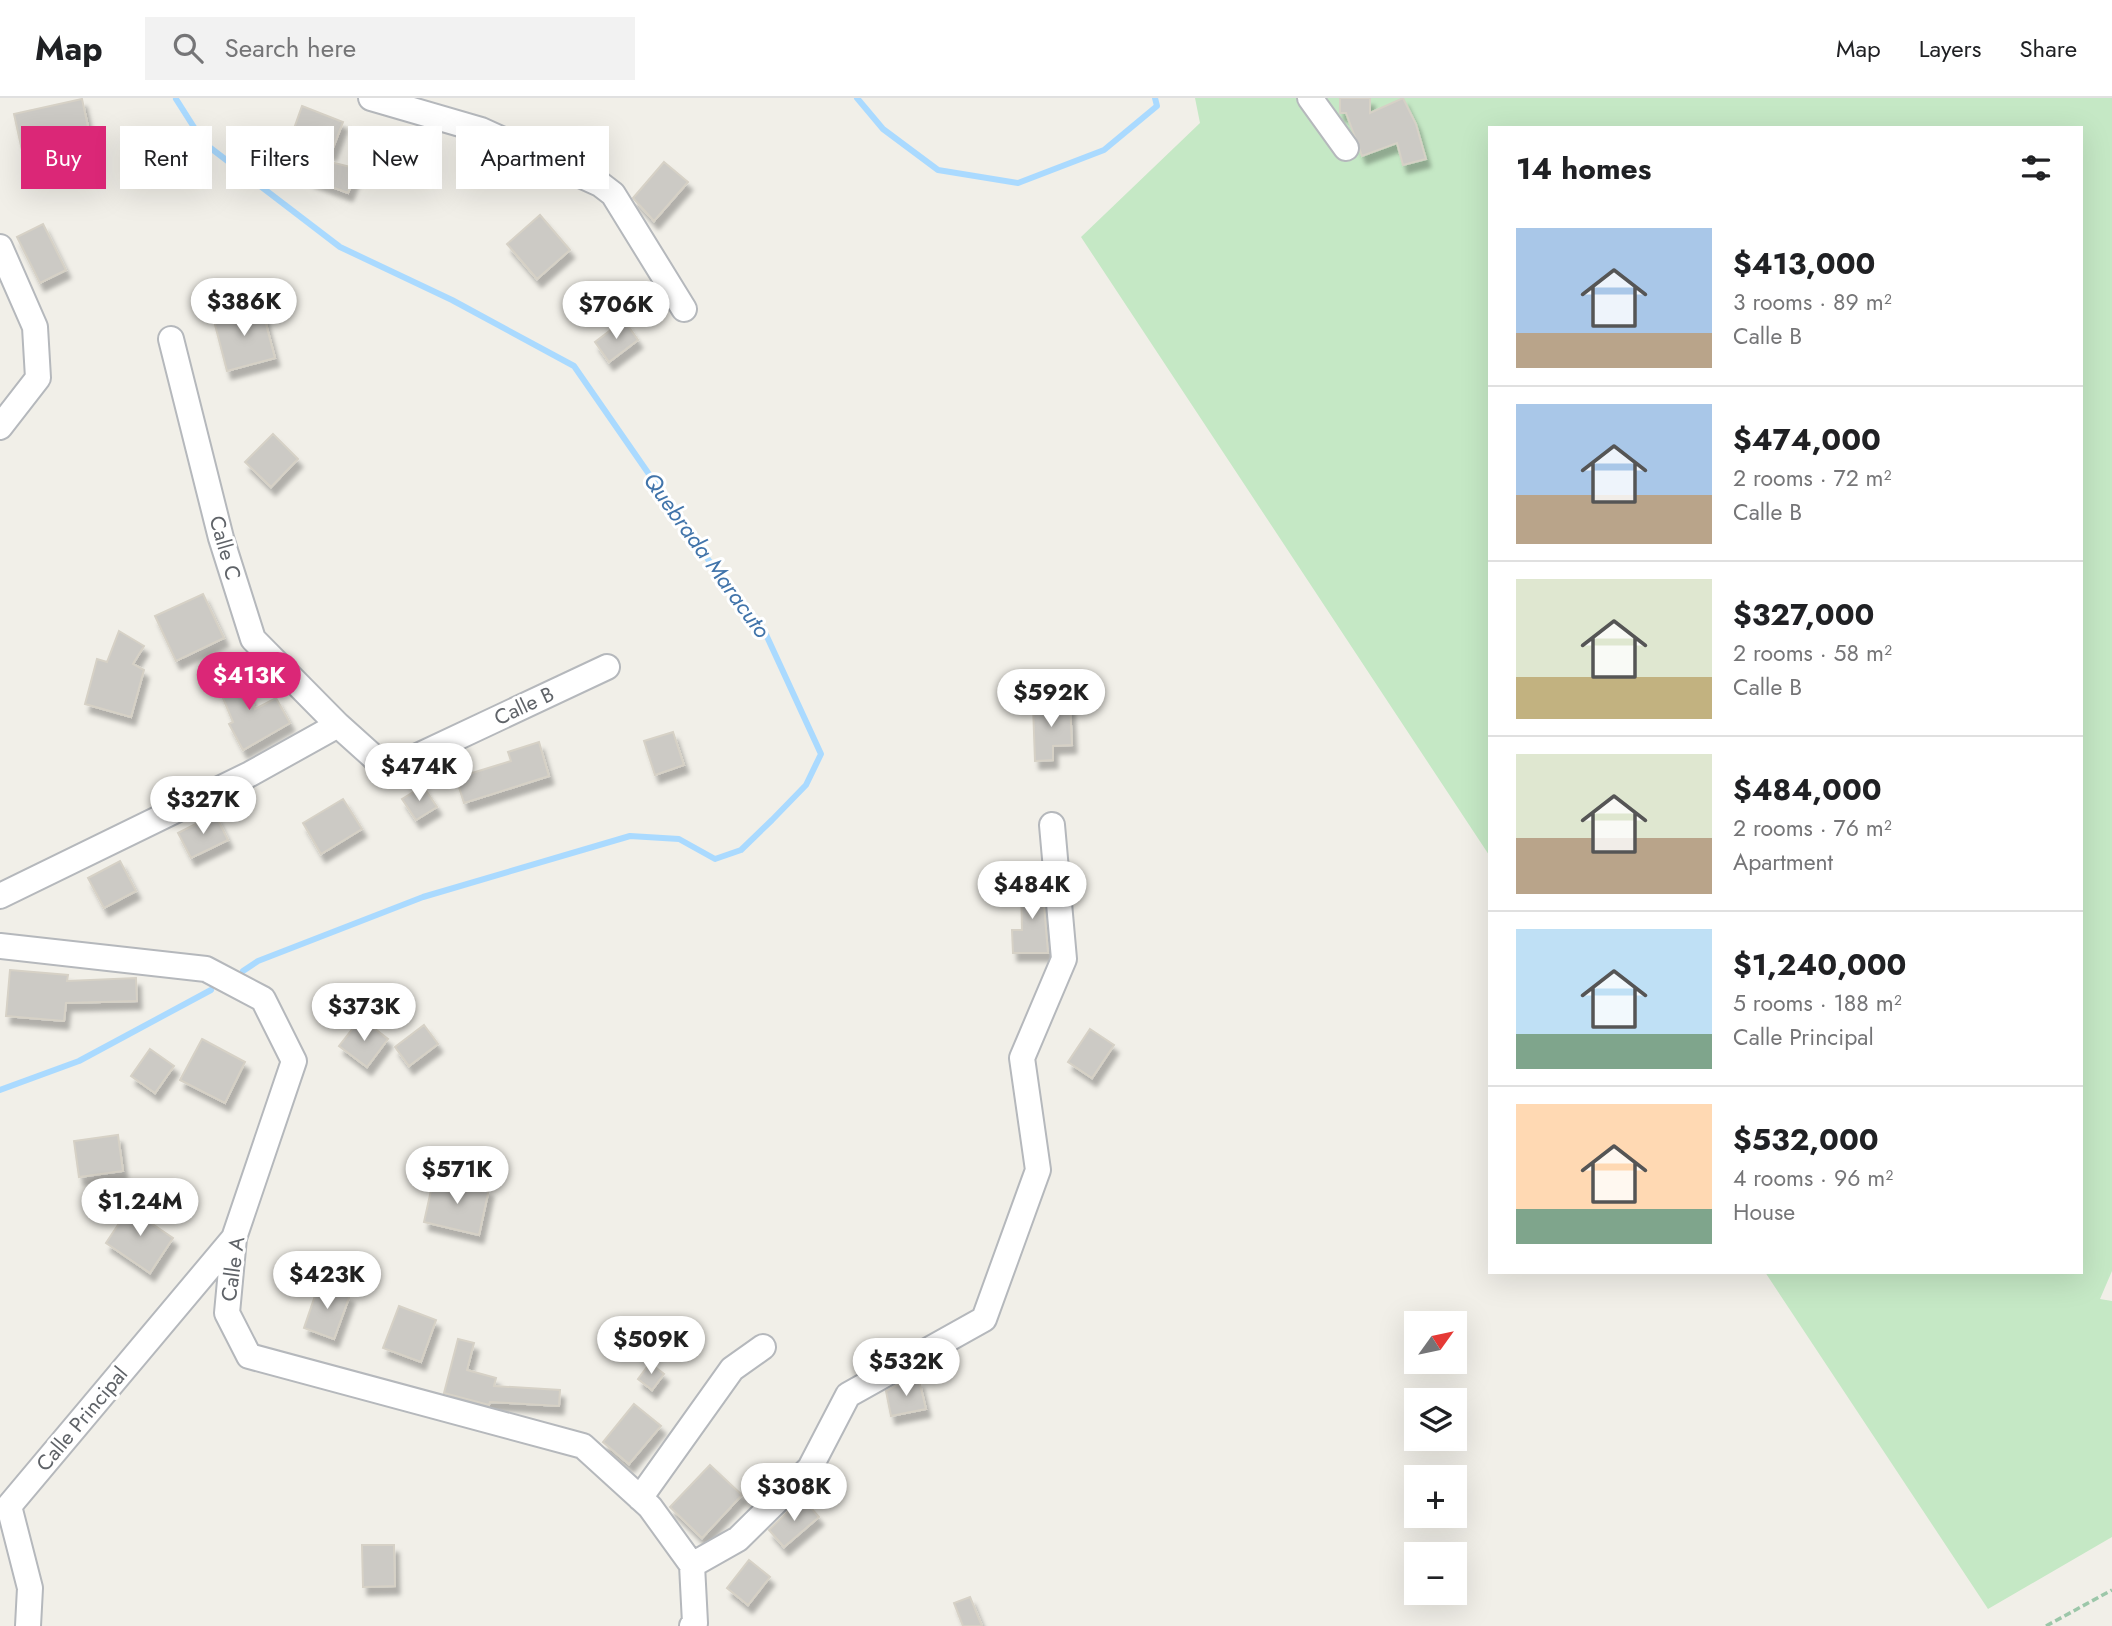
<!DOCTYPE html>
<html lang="en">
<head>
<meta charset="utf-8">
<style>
	body { margin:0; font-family:Jost,sans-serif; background:#f2f2f2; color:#202124; height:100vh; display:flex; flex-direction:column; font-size:26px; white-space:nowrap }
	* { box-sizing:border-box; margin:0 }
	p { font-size:23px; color:#757577 }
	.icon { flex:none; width:38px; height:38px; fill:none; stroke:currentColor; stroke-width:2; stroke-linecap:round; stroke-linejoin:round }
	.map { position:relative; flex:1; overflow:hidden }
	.panel { position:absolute; left:1488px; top:28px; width:595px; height:1148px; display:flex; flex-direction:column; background:#fff; border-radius:0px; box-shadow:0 7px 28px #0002 }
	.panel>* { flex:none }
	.hud { position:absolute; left:21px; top:28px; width:665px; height:63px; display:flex; gap:14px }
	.needle { width:46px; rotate:57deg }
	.controls { position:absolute; left:1404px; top:1213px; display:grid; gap:14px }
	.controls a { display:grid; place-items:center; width:63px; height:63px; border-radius:0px; background:#fff; box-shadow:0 7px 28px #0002; font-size:35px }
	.price { position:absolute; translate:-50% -60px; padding:0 16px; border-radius:24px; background:#fff; color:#222; font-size:23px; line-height:46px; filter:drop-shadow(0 2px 4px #0008) }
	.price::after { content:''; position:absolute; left:50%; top:42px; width:21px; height:16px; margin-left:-10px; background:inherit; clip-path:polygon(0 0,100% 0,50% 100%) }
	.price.active { background:#db2777; color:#fff }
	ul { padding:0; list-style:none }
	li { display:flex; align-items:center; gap:21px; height:175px; padding:0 28px }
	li+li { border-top:2px solid #e0e0e0 }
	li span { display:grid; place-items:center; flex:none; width:196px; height:140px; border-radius:0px; color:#555 }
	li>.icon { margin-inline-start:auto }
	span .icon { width:84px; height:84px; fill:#fffc; stroke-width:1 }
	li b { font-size:30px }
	h2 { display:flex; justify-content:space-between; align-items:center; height:84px; padding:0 28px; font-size:30px }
	.tag { padding:0 24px; border-radius:0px; background:#fff; box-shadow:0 7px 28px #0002; font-size:24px; line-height:63px }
	.tag.active { background:#db2777; color:#fff }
	header { display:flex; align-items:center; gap:42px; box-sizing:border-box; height:98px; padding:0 35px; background:#fff; border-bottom:2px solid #e0e0e0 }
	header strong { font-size:33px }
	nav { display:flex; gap:38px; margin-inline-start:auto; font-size:24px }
	.search { width:490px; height:63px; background:#f2f2f2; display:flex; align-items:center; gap:18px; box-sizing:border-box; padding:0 24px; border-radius:0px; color:#757577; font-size:26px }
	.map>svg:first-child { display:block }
</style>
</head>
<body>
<header>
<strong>Map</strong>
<div class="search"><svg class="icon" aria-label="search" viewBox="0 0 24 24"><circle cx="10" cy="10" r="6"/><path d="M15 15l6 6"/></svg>Search here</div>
<nav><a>Map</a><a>Layers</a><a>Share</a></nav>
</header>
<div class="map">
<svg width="2112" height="1528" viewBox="0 0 2112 1528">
	<defs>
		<filter id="shadow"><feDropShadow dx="4.5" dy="8" stdDeviation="2" flood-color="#0004"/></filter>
	</defs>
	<rect width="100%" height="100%" fill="#f1efe8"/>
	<path fill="#c5e8c5" d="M1195,0H2112V1173L2100,1201L2112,1203V1439L1988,1511L1765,1174H2081V30H1489V757L1081,139L1200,25Z"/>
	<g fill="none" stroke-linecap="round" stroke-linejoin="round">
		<path stroke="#aadaff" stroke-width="6" d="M857,0L883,31L938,72L1018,85L1104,52L1157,8L1155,0
			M176,1L204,45L340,149L452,202L574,268L712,467L763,530L821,656L806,687L772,722L741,752L715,761L679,741L630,738L423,799L258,863L243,873
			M0,992L79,963L211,892"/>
	</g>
	<path fill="#cccac5" stroke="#d6d1c6" stroke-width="2" filter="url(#shadow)" d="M1340,0H1370V15L1403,0L1416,26L1426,61L1403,67L1397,45L1362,58L1346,15H1340Z
		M82,1L95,61L27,75L14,16Z
		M302,8L343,24L331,55L291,39Z
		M319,61L358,71L348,95L310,81Z
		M664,64L688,84L654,123L633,100Z
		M540,117L570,152L537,181L507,146Z
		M43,126L66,172L40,185L17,139Z
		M261,207L275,260L227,273L213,219Z
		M624,222L638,242L609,264L595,244Z
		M273,336L298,361L271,389L245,364Z
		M203,496L224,540L176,563L155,518Z
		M119,533L144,548L133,566L144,572L131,619L85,606L97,561L107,564Z
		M238,571L255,611L276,600L290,625L243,652L229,626L233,624L215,581Z
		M1070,606L1072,647L1053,648V662L1035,663L1033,607Z
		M673,634L684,667L655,677L644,643Z
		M539,644L549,678L464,705L456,680L511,663L508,654Z
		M423,688L437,709L416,722L402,701Z
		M343,701L362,731L321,756L303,725Z
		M215,716L228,742L191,760L178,735Z
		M120,763L136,793L104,810L88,780Z
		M1021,783H1042L1048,855H1013L1012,832H1022Z
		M10,872L68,877L67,883L136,880L137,903L66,905L64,923L6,918Z
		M361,920L388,941L367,969L339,948Z
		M424,927L438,946L409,968L395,949Z
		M1090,931L1114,947L1092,980L1068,964Z
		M202,941L245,964L225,1005L180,982Z
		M150,951L174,968L155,995L131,978Z
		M118,1037L123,1073L79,1079L74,1043Z
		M434,1079L489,1091L479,1137L424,1124Z
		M136,1100L152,1111L145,1121L173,1140L150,1175L106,1145Z
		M319,1186L350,1197L334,1241L304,1230Z
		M399,1208L436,1222L421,1264L383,1250Z
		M458,1241L474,1245L467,1272L496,1280L494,1288L560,1292L559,1308L490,1304L489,1307L444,1295Z
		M650,1265L664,1276L652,1292L638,1281Z
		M919,1282L926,1311L891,1318L886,1293L897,1287Z
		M634,1306L661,1328L629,1366L603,1344Z
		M710,1367L742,1397L702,1440L670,1409Z
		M802,1400L819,1419L784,1449L769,1432Z
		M362,1447H394L395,1488L363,1489Z
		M749,1462L770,1479L748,1507L727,1490Z
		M970,1499L982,1528H963L954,1505Z"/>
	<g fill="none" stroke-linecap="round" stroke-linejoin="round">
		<defs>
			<path id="minor" d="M371,0L481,32L600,86L613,96L684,211
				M1310,0L1346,50
				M0,149L35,229L38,280L0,329
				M171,241L221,440L253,541L338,627
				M0,798L250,676L338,627L388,672L607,569
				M0,848L206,871L263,901L294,963L234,1140L227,1215L249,1258L583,1348L650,1409L692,1467
				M640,1400L732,1271L763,1249
				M692,1467L738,1441L810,1370L848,1297L984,1221L1038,1072L1022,960L1064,861L1052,727
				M692,1467L695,1525L692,1528
				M28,1528L30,1490L9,1408L234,1140"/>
		</defs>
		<use href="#minor" stroke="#b5b8bc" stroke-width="28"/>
		<path stroke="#9cc7a9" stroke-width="3.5" stroke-dasharray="7 3.5" stroke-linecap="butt" d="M2046,1528L2112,1492"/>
		<use href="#minor" stroke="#fff" stroke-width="24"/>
	</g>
	<g text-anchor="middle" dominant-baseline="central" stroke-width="6" stroke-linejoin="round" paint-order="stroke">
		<g font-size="21" fill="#5f6368" stroke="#fff">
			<text transform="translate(225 450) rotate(74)">Calle C</text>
			<text transform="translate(524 608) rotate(-25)">Calle B</text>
			<text transform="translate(233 1171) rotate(-82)">Calle A</text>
			<text transform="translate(82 1321) rotate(-50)">Calle Principal</text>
		</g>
		<g font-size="23" font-style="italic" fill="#4174aa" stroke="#fff">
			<text transform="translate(707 457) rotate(54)">Quebrada Maracuto</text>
		</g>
	</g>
</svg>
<div class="controls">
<a><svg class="needle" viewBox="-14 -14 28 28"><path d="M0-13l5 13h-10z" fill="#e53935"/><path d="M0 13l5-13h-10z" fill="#757577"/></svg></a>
<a><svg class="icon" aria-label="layers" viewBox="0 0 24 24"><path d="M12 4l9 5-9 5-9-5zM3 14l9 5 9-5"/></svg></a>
<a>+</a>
<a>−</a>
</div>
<b class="price" style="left:244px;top:240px">$386K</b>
<b class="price" style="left:616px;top:243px">$706K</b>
<b class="price active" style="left:249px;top:614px">$413K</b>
<b class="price" style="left:1051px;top:631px">$592K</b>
<b class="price" style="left:419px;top:705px">$474K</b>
<b class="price" style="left:203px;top:738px">$327K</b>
<b class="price" style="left:1032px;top:823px">$484K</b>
<b class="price" style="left:364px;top:945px">$373K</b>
<b class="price" style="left:457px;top:1108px">$571K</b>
<b class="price" style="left:140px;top:1140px">$1.24M</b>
<b class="price" style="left:327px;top:1213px">$423K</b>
<b class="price" style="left:651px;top:1278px">$509K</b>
<b class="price" style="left:906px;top:1300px">$532K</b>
<b class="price" style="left:794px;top:1425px">$308K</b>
<div class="hud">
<a class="tag active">Buy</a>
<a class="tag">Rent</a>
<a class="tag">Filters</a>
<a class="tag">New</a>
<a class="tag">Apartment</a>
</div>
<section class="panel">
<h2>14 homes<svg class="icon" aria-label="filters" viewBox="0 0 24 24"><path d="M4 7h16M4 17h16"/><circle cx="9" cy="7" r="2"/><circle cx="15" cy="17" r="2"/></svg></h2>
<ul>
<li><span style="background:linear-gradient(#a9c7e8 75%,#b9a48a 0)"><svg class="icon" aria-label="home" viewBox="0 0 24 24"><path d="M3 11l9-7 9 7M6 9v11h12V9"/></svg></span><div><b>$413,000</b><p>3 rooms · 89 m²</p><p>Calle B</p></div></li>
<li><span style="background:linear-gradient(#a9c7e8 65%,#b9a48a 0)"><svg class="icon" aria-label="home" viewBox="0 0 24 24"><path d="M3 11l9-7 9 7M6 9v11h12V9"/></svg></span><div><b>$474,000</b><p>2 rooms · 72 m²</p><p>Calle B</p></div></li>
<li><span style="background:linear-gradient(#dfe7d0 70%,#c2b280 0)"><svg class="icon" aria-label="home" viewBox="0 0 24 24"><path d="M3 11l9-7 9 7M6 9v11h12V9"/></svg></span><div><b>$327,000</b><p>2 rooms · 58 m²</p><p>Calle B</p></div></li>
<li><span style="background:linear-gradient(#dfe7d0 60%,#b9a48a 0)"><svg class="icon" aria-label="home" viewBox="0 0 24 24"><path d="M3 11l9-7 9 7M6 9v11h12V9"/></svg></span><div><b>$484,000</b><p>2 rooms · 76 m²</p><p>Apartment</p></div></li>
<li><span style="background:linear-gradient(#bfe0f5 75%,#7fa58c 0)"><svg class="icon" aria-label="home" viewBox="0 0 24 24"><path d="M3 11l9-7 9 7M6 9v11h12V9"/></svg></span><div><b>$1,240,000</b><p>5 rooms · 188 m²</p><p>Calle Principal</p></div></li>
<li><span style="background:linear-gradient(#ffd9b3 75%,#7fa58c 0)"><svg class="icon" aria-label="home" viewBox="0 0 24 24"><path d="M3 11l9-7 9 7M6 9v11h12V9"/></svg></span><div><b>$532,000</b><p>4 rooms · 96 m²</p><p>House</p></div></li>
</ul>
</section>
</div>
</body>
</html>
